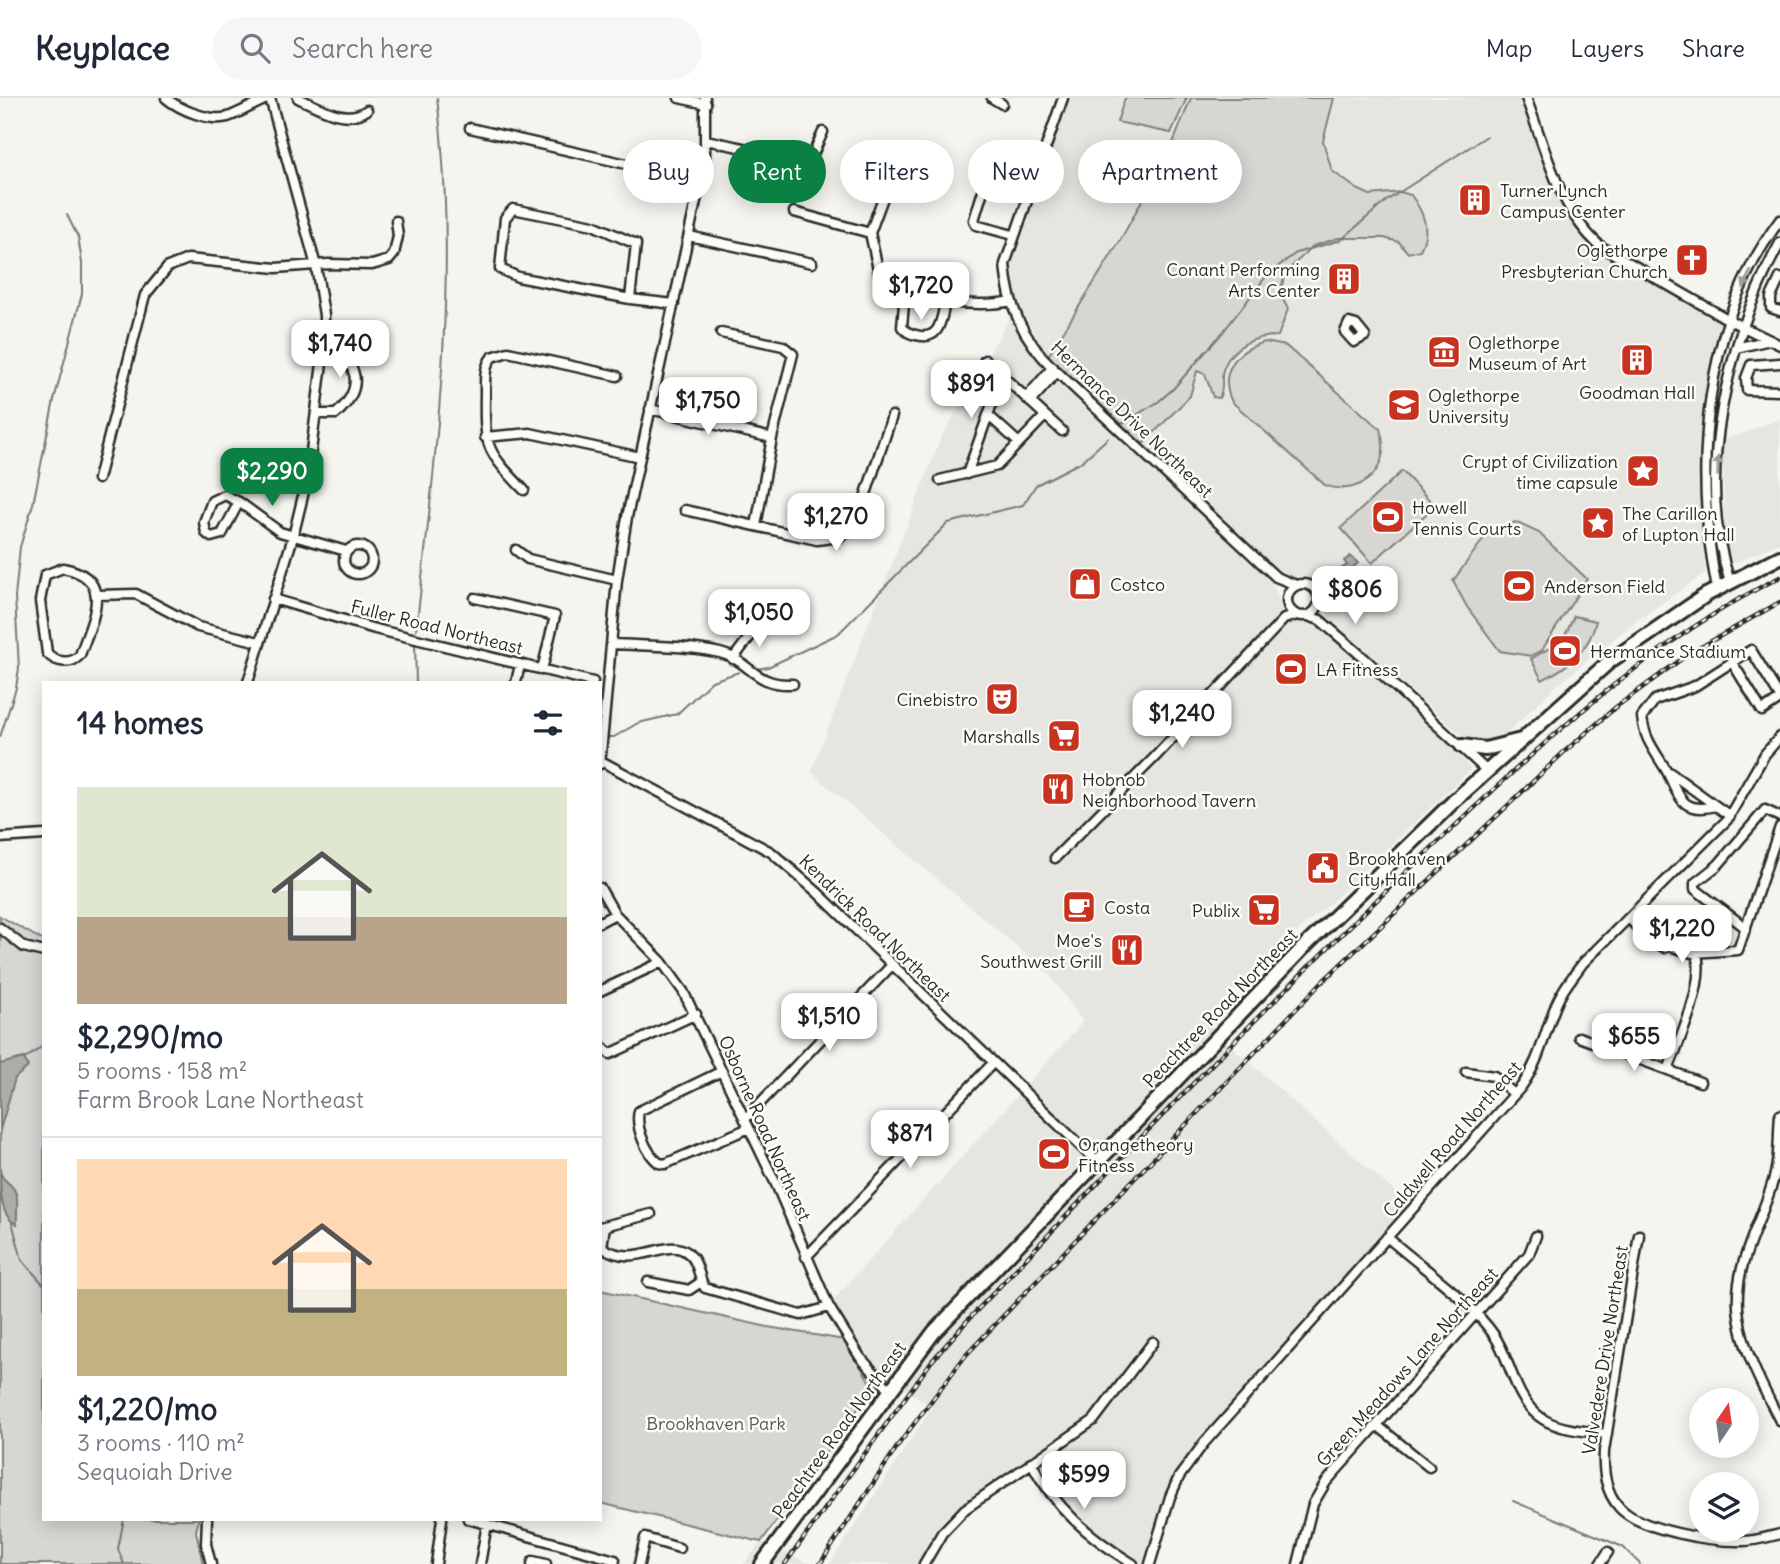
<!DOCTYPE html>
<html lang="en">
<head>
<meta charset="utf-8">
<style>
	body { margin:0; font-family:Delius,sans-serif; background:#f6f6f7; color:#1f2937; height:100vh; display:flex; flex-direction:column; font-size:26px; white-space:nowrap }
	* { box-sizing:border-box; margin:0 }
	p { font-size:23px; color:#747a83 }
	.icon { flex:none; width:38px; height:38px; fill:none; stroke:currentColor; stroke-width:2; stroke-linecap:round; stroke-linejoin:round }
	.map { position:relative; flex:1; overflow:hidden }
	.sheet { position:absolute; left:42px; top:583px; width:560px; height:840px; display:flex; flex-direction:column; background:#fff; border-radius:0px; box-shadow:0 4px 18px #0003 }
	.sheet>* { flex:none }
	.guide { position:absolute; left:623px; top:42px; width:665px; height:63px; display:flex; gap:14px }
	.needle { width:46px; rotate:13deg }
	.fabs { position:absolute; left:1689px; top:1290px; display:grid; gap:14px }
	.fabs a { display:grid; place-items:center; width:70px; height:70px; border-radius:50%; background:#fff; box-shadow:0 4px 18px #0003; font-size:35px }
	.price { position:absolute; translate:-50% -60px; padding:0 16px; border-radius:14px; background:#fff; color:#222; font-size:23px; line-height:46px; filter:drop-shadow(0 2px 4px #0008) }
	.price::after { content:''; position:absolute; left:50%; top:42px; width:21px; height:16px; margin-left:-10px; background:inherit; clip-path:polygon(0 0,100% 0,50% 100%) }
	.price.active { background:#0b8043; color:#fff }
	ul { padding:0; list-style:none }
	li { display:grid; align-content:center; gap:14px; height:371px; padding:0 35px }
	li+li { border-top:2px solid #e0e1e3 }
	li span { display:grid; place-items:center; height:217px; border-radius:0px; color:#555 }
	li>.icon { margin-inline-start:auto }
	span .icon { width:126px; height:126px; fill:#fffc; stroke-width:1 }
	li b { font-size:30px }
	h2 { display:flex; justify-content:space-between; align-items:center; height:84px; padding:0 35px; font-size:30px }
	.chip { padding:0 24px; border-radius:32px; background:#fff; box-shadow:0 4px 18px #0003; font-size:24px; line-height:63px }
	.chip.active { background:#0b8043; color:#fff }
	header { display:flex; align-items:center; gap:42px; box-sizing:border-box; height:98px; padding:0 35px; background:#fff; border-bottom:2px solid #e0e1e3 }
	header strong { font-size:33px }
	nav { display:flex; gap:38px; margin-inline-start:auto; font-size:24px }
	.search { width:490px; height:63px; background:#f6f6f7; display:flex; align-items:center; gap:18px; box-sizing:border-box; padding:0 24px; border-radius:38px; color:#747a83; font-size:26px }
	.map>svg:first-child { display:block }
</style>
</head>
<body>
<header>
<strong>Keyplace</strong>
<div class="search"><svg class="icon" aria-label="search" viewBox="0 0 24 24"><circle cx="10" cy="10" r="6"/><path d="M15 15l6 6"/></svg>Search here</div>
<nav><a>Map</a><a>Layers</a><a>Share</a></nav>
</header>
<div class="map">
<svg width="1780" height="1466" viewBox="0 0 1780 1466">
	<rect width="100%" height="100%" fill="#f5f4ef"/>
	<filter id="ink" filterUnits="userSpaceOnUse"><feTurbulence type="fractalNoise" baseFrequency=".0143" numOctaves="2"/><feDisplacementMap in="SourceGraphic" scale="14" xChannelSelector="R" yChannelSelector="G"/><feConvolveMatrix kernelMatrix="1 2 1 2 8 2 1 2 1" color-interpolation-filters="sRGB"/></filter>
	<g filter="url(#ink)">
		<path fill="#e6e5e0" d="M1069,0H1524L1568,119L1576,130L1605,156L1725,225L1709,286L1703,329L1701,403L1705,475L1635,524L1557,587L1484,657L1328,519L1321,495L1314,487L1285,478L1048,258L1019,208L1008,164Z
			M1012,216L1048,267L1274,487L1284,521L1315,525L1404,601L1451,647L1471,671L1329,806L1265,861L1207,920L1222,940L1416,1113L1230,1312L1176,1378L1148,1466H1142L1088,1440L1022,1370L951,1420L925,1466H830L932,1309L876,1273L850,1234L844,1242L829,1207L1083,924L1049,876L811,674L941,340Z
			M1780,321V445L1734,465L1725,460L1723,349L1709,348Z
			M761,1444L811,1466H744Z"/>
		<path fill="#d7d6d2" stroke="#81807e" stroke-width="2" d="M1125,0H1187L1171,35L1117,24Z
			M1191,0H1334L1323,43L1332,73L1357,91L1370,97L1400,94L1411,97C1424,115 1431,132 1420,152L1408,155L1399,144L1384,140H1338L1313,148L1285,175L1280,196L1288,211L1278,238C1255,238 1231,247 1223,272C1220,282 1225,289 1219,300L1213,299L1205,276L1197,273L1190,298L1143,346L1048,258L1120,143L1173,45Z
			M1265,244L1286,248L1380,331C1393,368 1364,399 1326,388L1232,304C1218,275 1235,252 1265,244Z
			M1402,373L1435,408L1372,465L1341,430Z
			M1515,424L1539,435L1587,481L1542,552L1531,558L1500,553L1467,509L1453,483L1487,436Z
			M1574,518L1596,523C1590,551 1567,570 1542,582L1531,561L1563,542Z
			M0,818L44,843V1421H199L196,1433L203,1466H0Z
			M600,1192L768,1229L844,1242L872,1287L871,1293L761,1444L600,1405Z"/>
		<path fill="#adaca9" stroke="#797877" stroke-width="2" d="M1350,458L1358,465L1342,479L1336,474L1347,467L1344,463Z
			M24,960L28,969L15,980L0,1032V966Z
			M0,1071C1,1082 7,1082 13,1090C20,1098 16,1116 17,1126C0,1120 0,1091 0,1071Z"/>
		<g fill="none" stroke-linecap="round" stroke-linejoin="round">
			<path stroke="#797877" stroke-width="2" d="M1123,325L1158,304L1173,291L1223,234L1268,176L1296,155L1341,142L1386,103L1487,38
				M416,533C436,356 459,178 437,0
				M415,547L416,584
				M757,571L768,569L838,536L948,425L1023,407L1036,387L1081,364L1108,340
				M0,639L16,590L19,570L15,499L20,449L33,406L54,302L82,196V165L78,139L67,117
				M606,639H614L638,625L677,616L712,583L739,574
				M25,961L44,947
				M12,1124L22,1162L44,1187
				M1513,1403L1623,1449L1640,1466
				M124,1421L118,1451L124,1466"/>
			<defs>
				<path id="minor" d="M166,0C180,12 210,24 228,19C242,14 256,5 269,0
					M298,0C318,9 346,27 367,12
					M679,0L706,6
					M992,0L1002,6
					M1063,0L1005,166C1008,208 1023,241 1053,270L1276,479L1296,487
					M1526,0C1546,51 1558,111 1600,148L1729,222L1780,247
					M470,30L648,71L699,86
					M706,42L799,62L813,56L823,34
					M889,59L891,78L870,135L880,180C905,203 978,211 1011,203
					M989,73L974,122L976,127L1013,137
					M513,111L593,127L636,146L630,201L518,179L500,171L505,120Z
					M794,114L870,135
					M689,138L812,165
					M1780,180L1771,199V210L1780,213
					M905,194L902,229C906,234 910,236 916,237C942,244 941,219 946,201
					M630,201L674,206
					M1349,225L1356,227L1365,238L1354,244L1345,234Z
					M721,235L783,248L793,256L772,340L756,428
					M1736,250L1770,242
					M985,262L1062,333
					M1780,265L1751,267L1746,280L1747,292L1780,293
					M1026,300L1053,269
					M1030,304L1057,274
					M650,311L772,340
					M317,316H336C365,290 360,262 324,249
					M988,317L1019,345
					M485,339L530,335L640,359
					M967,376L1002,278
					M98,381L145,197L168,169L188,161L276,170L328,166L372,167L389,162L394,156L398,138L396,123
					M940,382L997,368L1045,318
					M524,392C486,353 484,349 485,295C485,282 484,269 492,259L508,254L617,278
					M225,397L239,404L222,436L211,439L206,435L204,424L212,403Z
					M239,404L280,434L346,453
					M685,412L817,442L840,439L857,423L892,318
					M344 462a14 14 0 1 1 28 0a14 14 0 1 1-28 0Z
					M516,452L528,461L617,482
					M63,470C116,480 92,522 80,557C71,567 56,565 47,555L40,503L45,477Z
					M1730,484C1694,377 1728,241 1780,145
					M1287 502a16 16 0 1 1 32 0a16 16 0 1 1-32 0Z
					M1717,491C1693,369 1703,225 1780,122
					M97,497L136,496L198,529L259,544
					M475,500L555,518L542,572
					M273,501L375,531L593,584
					M1308,518L1320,522L1364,560L1487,673
					M612,546C647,548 686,547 720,555C750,562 753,588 793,586
					M733,561L760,525L775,521
					M1732,564L1762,613L1780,601
					M248,584L293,439L308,377L324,249V217L316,168L270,0
					M516,584L520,567
					M601,663L771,754L817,794L1096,1063
					M600,666L617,482L627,419L705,62V0
					M1669,674L1730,718
					M1716,708C1678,717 1679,694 1665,670C1654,652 1644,640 1642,619L1655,602L1695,588L1751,552L1780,599
					M0,740L44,737
					M1055,760L1155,659L1284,521L1297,517
					M600,790L615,816L662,864L683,893L775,1084L829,1209L860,1259L889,1291
					M1629,820L1641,834L1665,850
					M600,824L615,816
					M0,830L24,849L44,854
					M1746,830L1695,791V785L1718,767L1765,712L1780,719
					M1641,834C1739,819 1686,923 1668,972
					M1663,846L1692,855L1738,852L1780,729
					M600,893L662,864
					M1579,939L1700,984
					M600,947L610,956L696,916
					M722,973L639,1013C635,1029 646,1055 659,1065L665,1066L749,1030
					M1466,974L1494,978L1514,996
					M1780,1017C1778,1037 1780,1056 1775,1076C1763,1124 1731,1167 1739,1219C1744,1256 1764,1291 1780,1323
					M745,1021L891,868
					M605,1128L602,1149C637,1173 668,1136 689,1156C699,1164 698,1179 705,1190L801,1217L829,1209
					M600,1129L651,1116
					M1639,1137L1604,1353C1603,1373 1605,1393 1619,1409C1639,1432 1712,1444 1743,1443C1755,1443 1768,1439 1780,1436
					M1387,1139C1422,1170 1467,1199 1494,1237C1503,1250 1508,1267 1514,1281C1532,1330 1560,1330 1607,1336
					M806,1159L993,965
					M648,1184L689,1192L701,1184
					M1378,1328L1429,1369
					M1031,1364C1055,1410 1089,1439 1133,1466
					M207,1421L206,1446L211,1466
					M468,1421L615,1462L614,1466
					M436,1466L442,1421
					M480,1466L487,1426
					M532,1466L533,1463L546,1466
					M639,1466L645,1440L679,1450
					M924,1466L942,1435L965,1411L1094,1322L1153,1244
					M1150,1466L1170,1399L1179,1379L1204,1345L1521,989C1539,964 1543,940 1554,912C1560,894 1572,880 1583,865L1727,722L1765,656L1780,639
					M1298,1466L1313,1406L1326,1384L1529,1156L1536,1138
					M1600,1466L1608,1454"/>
				<path id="highway" d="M1462,648L1485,651L1521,642
					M762,1466L934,1234L1303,850L1454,703L1610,563L1706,497L1780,459"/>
			</defs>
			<use href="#minor" stroke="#2b2b2b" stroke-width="13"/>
			<use href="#highway" stroke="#2b2b2b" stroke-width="18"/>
			<use href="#minor" stroke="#fdfcf7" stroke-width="8"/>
			<use href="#highway" stroke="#fdfcf7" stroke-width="12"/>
			<defs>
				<path id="rail" d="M785,1466L931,1264L966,1224C1120,1061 1274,897 1438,744C1544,644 1648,545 1780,479
					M820,1466L901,1343L966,1257L1320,886L1564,654L1616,609L1687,557L1780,504"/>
			</defs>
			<use href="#rail" stroke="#2b2b2b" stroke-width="4.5"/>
			<use href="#rail" stroke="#fdfcf7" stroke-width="2" stroke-dasharray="5" stroke-linecap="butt"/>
		</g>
		<defs><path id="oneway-solid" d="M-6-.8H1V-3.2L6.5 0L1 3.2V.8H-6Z" transform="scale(1.75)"/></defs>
		<g fill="#9e9e9b">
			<use href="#oneway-solid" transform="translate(1747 181) rotate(113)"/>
			<use href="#oneway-solid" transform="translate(1718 368) rotate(-88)"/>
		</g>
	</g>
	<defs>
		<symbol id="building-square" viewBox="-11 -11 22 22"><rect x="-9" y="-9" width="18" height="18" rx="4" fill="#c8321e" stroke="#fdfcf7"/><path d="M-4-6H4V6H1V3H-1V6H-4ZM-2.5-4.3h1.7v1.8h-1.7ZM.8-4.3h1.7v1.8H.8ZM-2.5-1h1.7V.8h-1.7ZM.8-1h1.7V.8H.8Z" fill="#fff"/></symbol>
		<symbol id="church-square" viewBox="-11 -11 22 22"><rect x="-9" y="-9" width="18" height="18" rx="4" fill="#c8321e" stroke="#fdfcf7"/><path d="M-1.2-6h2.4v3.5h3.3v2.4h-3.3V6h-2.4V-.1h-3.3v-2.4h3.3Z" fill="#fff"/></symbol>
		<symbol id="museum-square" viewBox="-11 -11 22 22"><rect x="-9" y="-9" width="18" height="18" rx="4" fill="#c8321e" stroke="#fdfcf7"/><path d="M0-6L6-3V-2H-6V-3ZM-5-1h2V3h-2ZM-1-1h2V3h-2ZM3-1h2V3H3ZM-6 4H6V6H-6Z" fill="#fff"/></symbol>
		<symbol id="university-square" viewBox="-11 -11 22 22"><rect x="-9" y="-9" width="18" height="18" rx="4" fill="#c8321e" stroke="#fdfcf7"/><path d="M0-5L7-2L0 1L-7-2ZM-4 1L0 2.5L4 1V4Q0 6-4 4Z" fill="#fff"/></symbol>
		<symbol id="sight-square" viewBox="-11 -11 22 22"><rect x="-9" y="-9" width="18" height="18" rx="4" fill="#c8321e" stroke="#fdfcf7"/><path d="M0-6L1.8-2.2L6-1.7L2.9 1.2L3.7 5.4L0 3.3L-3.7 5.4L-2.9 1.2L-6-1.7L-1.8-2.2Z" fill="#fff"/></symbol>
		<symbol id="stadium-square" viewBox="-11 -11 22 22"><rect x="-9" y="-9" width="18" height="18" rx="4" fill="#c8321e" stroke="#fdfcf7"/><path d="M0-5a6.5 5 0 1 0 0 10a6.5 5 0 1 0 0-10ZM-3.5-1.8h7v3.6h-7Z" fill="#fff"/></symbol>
		<symbol id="shop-square" viewBox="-11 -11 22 22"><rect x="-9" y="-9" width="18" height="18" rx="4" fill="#c8321e" stroke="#fdfcf7"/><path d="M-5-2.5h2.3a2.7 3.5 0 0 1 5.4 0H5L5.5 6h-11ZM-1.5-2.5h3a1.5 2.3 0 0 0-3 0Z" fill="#fff"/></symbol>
		<symbol id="theatre-square" viewBox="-11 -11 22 22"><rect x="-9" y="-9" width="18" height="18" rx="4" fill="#c8321e" stroke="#fdfcf7"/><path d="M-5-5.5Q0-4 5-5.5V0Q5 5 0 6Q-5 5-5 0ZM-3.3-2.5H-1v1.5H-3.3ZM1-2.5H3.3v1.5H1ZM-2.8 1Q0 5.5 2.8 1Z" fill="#fff"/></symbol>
		<symbol id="supermarket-square" viewBox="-11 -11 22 22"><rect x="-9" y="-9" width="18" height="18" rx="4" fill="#c8321e" stroke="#fdfcf7"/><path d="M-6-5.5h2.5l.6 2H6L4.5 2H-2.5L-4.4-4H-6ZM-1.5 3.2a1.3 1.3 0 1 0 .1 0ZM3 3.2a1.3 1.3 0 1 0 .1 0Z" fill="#fff"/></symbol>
		<symbol id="restaurant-square" viewBox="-11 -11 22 22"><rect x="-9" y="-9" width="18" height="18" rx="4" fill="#c8321e" stroke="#fdfcf7"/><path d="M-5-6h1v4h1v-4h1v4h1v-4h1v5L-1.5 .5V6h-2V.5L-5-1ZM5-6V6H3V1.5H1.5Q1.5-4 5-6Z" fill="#fff"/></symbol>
		<symbol id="civic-square" viewBox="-11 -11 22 22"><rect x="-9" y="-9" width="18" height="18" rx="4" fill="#c8321e" stroke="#fdfcf7"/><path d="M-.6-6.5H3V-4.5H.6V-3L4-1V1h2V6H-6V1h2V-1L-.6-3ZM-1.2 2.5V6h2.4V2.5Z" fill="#fff"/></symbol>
		<symbol id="cafe-square" viewBox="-11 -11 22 22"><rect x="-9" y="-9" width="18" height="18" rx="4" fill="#c8321e" stroke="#fdfcf7"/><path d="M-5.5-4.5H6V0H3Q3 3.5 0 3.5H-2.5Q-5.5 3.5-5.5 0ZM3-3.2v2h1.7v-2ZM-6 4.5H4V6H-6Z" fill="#fff"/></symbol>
	</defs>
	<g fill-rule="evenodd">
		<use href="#building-square" x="1456" y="83" width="38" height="38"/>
		<use href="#church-square" x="1673" y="143" width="38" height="38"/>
		<use href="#building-square" x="1325" y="162" width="38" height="38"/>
		<use href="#museum-square" x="1425" y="235" width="38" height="38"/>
		<use href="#building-square" x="1618" y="243" width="38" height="38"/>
		<use href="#university-square" x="1385" y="288" width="38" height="38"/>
		<use href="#sight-square" x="1624" y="354" width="38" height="38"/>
		<use href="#stadium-square" x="1369" y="400" width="38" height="38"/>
		<use href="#sight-square" x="1579" y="406" width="38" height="38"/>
		<use href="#shop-square" x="1066" y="467" width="38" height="38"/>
		<use href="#stadium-square" x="1500" y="469" width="38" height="38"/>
		<use href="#stadium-square" x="1546" y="534" width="38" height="38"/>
		<use href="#stadium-square" x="1272" y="552" width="38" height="38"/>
		<use href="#theatre-square" x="983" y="582" width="38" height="38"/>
		<use href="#supermarket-square" x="1045" y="619" width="38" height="38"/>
		<use href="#restaurant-square" x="1039" y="672" width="38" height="38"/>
		<use href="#civic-square" x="1304" y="751" width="38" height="38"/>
		<use href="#cafe-square" x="1060" y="790" width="38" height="38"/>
		<use href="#supermarket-square" x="1245" y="793" width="38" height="38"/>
		<use href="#restaurant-square" x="1108" y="833" width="38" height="38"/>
		<use href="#stadium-square" x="1035" y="1037" width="38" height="38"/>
	</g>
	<g text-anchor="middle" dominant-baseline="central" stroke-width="5" stroke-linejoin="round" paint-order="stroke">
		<g font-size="18" fill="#2b2b2b" stroke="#fdfcf7" text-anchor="start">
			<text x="1500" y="92">Turner Lynch<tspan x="1500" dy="21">Campus Center</tspan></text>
			<text x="1668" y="152" text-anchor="end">Oglethorpe<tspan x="1668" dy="21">Presbyterian Church</tspan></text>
			<text x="1320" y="171" text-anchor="end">Conant Performing<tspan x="1320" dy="21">Arts Center</tspan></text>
			<text x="1468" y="244">Oglethorpe<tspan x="1468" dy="21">Museum of Art</tspan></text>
			<text x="1637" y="294" text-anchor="middle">Goodman Hall</text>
			<text x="1428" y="297">Oglethorpe<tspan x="1428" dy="21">University</tspan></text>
			<text x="1618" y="363" text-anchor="end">Crypt of Civilization<tspan x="1618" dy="21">time capsule</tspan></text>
			<text x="1412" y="409">Howell<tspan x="1412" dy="21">Tennis Courts</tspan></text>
			<text x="1622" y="415">The Carillon<tspan x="1622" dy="21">of Lupton Hall</tspan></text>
			<text x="1110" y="486">Costco</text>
			<text x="1544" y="488">Anderson Field</text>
			<text x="1590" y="553">Hermance Stadium</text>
			<text x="1316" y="571">LA Fitness</text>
			<text x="978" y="601" text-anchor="end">Cinebistro</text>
			<text x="1040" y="638" text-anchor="end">Marshalls</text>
			<text x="1082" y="681">Hobnob<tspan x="1082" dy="21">Neighborhood Tavern</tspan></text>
			<text x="1348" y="760">Brookhaven<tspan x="1348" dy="21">City Hall</tspan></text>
			<text x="1104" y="809">Costa</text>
			<text x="1240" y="812" text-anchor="end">Publix</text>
			<text x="1102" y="842" text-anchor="end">Moe's<tspan x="1102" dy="21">Southwest Grill</tspan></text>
			<text x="1078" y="1046">Orangetheory<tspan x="1078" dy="21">Fitness</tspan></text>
		</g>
		<g font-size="18" fill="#2b2b2b" stroke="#fdfcf7">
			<text transform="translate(1132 321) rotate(44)">Hermance Drive Northeast</text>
			<text transform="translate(437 529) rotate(14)">Fuller Road Northeast</text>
			<text transform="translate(875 830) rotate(44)">Kendrick Road Northeast</text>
			<text transform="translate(1220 910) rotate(-46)">Peachtree Road Northeast</text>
			<text transform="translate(765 1030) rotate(66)">Osborne Road Northeast</text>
			<text transform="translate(1452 1041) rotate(-49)">Caldwell Road Northeast</text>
			<text transform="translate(1605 1252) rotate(-81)">Valvedere Drive Northeast</text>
			<text transform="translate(1407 1269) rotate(-48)">Green Meadows Lane Northeast</text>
			<text transform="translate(839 1332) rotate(-54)">Peachtree Road Northeast</text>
		</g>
		<g font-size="18" fill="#565655" stroke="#fdfcf7">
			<text x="716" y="1325">Brookhaven Park</text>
		</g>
	</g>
</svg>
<div class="fabs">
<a><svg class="needle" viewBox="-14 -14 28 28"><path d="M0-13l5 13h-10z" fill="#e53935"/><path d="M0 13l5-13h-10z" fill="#747a83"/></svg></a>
<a><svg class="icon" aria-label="layers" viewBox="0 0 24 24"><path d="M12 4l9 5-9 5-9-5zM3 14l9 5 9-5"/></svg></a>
</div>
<b class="price" style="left:921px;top:224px">$1,720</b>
<b class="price" style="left:340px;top:282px">$1,740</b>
<b class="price" style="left:971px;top:322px">$891</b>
<b class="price" style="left:708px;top:339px">$1,750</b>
<b class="price active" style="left:272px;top:410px">$2,290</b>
<b class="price" style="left:836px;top:455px">$1,270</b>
<b class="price" style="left:1355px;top:528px">$806</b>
<b class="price" style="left:759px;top:551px">$1,050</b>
<b class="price" style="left:1182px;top:652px">$1,240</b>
<b class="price" style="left:1682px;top:867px">$1,220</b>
<b class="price" style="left:829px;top:955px">$1,510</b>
<b class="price" style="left:1634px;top:975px">$655</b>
<b class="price" style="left:910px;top:1072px">$871</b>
<b class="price" style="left:1084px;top:1413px">$599</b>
<div class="guide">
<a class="chip">Buy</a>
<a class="chip active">Rent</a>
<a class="chip">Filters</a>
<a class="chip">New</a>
<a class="chip">Apartment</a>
</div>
<section class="sheet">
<h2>14 homes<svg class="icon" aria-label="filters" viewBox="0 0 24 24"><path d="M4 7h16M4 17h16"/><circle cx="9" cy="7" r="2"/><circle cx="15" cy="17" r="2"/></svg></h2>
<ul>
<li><span style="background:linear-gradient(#dfe7d0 60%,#b9a48a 0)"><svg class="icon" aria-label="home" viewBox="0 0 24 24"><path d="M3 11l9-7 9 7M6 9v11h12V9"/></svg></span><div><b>$2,290/mo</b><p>5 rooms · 158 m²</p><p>Farm Brook Lane Northeast</p></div></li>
<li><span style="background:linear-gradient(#ffd9b3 60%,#c2b280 0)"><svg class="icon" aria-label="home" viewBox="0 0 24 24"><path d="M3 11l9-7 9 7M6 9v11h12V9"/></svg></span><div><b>$1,220/mo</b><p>3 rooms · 110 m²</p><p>Sequoiah Drive</p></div></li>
</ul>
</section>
</div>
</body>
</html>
